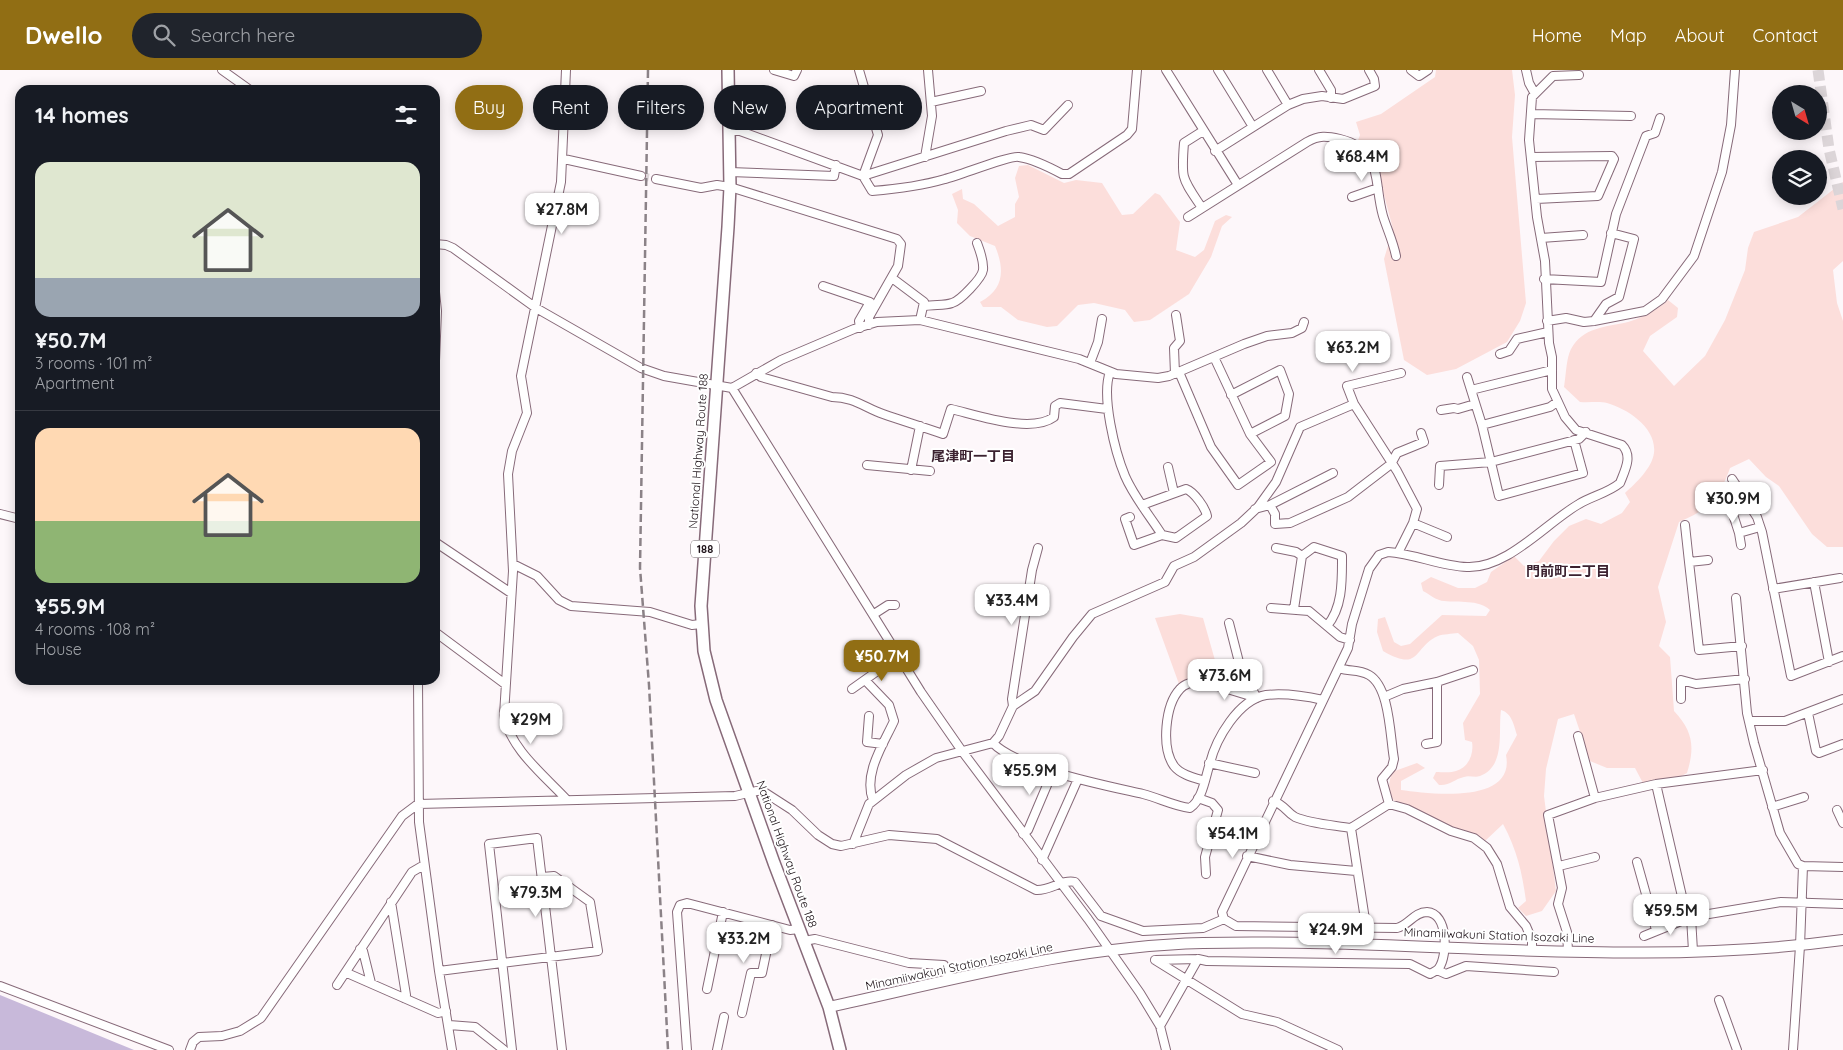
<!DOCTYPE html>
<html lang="en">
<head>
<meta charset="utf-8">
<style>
	body { margin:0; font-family:Quicksand,"Noto Sans JP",sans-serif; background:#20242c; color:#f1f3f6; height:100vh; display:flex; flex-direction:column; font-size:19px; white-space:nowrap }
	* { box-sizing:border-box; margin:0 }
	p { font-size:16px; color:#9ea1a6 }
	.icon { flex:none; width:28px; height:28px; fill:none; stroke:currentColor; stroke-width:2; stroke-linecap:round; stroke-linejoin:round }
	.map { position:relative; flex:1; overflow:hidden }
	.sheet { position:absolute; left:15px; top:15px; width:425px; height:600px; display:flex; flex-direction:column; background:#171b24; border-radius:15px; box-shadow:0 2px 12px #0003 }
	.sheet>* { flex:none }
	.hud { position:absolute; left:455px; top:15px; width:475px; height:45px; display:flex; gap:10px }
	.needle { width:32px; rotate:143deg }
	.controls { position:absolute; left:1772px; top:15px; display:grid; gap:10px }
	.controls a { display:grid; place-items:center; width:55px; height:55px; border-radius:50%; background:#171b24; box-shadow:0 2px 12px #0003; font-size:25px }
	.price { position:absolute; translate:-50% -42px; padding:0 11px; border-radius:10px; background:#fff; color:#222; font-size:16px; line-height:32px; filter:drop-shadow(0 1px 2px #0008) }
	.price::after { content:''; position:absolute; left:50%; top:30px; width:15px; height:11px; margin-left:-8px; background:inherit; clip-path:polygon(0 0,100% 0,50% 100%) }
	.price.current { background:#916e14; color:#fff }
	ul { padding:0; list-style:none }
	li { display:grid; align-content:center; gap:10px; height:265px; padding:0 20px }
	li+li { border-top:1px solid #363941 }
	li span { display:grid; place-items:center; height:155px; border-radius:15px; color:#555 }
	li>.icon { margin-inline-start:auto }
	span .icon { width:90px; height:90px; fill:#fffc; stroke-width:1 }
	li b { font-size:21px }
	h2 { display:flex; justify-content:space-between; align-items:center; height:60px; padding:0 20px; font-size:21px }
	.tag { padding:0 18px; border-radius:22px; background:#171b24; box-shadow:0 2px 12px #0003; font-size:18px; line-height:45px }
	.tag.current { background:#916e14; color:#fff }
	header { display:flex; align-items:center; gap:30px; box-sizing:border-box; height:70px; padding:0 25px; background:#916e14; color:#fff }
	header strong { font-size:24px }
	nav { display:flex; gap:28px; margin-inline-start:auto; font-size:18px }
	.search { width:350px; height:45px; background:#20242c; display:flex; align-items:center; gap:12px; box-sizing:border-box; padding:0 18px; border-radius:28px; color:#9ea1a6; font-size:19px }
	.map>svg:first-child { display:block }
</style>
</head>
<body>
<header>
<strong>Dwello</strong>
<div class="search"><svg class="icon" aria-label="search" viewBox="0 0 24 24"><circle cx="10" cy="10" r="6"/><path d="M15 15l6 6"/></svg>Search here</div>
<nav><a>Home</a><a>Map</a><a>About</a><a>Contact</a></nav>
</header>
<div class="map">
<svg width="1843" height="980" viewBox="0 0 1843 980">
	<rect width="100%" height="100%" fill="#fdf7fa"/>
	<path fill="#fcdedb" d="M1436,0H1512L1515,25L1512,67L1526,233L1520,251L1507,272L1456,299L1427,305L1404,290L1384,189L1393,159L1375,91L1357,73L1360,65L1356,52L1381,44L1435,7Z
		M1028,95L1064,113L1076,110L1102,113L1122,145L1133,144L1155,123L1160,125L1180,152L1176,180L1195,187L1204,180L1215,151L1226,145L1232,147L1222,156L1211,187L1189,224L1150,250L1134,252L1125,240L1094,233L1078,235L1057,256L1047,257L1018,250L1001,237H983L980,232C1004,219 1005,200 995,176L970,166L957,153L958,140L952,124L962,119L963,129L974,134L998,156L1015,147V134L1019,127L1015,108L1019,96Z
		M1843,112V191L1833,200L1837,233L1843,251V477H1827L1812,464L1779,416L1766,407L1749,389L1730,398C1719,429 1709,439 1679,452L1658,517L1666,552L1659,576L1670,587L1674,641C1693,661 1695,677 1687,703L1674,710L1644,715L1635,698H1607L1590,691L1574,644L1558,649L1546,699L1544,726L1556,821L1542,841L1526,846L1518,838L1526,831C1522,802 1517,780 1503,754L1485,771L1396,733C1387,721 1388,716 1392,702L1417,693L1425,698L1401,711V720C1429,724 1516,735 1506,685L1517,665C1514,656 1512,643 1501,640C1498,662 1506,696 1480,706C1475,708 1469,705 1464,707C1454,709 1450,716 1439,715L1433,708L1436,702C1442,702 1451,703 1456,701C1469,697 1474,684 1472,672L1465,670L1463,653L1480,624L1479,590L1473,576L1458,563C1452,564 1443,564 1438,566C1413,577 1421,603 1383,581L1377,562L1378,549L1385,547L1394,572L1401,576L1410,574L1442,545L1486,546L1490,540C1478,529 1459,533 1444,531C1437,531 1429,524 1423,521L1421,513L1431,507L1458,518H1475L1487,512L1491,502L1514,486L1524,496L1539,491L1554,471L1569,456L1586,449L1601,454L1622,443L1630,432L1625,423C1636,413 1652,398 1654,383C1657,358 1628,339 1607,333C1599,331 1589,333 1580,332L1564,317C1566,306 1566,289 1571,279C1583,257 1606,257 1628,252C1642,248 1657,240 1668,230L1678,238L1677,247L1650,266L1643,281L1674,316L1705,286L1725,250L1745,200L1748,178L1754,162L1798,147Z
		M1180,544L1203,548L1222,615C1206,610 1195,606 1179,614L1155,548Z"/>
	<path fill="#c8b9da" d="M0,925L134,980H0Z"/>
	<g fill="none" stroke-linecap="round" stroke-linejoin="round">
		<path stroke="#dcd5d8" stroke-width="8" stroke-dasharray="8 4" stroke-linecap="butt" d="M641,106L656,109"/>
		<path stroke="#dcd5d8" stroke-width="11" stroke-dasharray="11 5.5" stroke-linecap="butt" d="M1818,0L1829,79L1843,139"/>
		<defs>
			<path id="minor" d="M222,0L250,20
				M566,0L561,112L521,306L527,343L512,381L508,404L513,501L504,645C510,679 544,705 567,730
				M774,0L794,6L797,0
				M859,0L878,65L863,106L872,121C897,119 921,116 945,109C959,106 1010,85 1019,87C1033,89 1049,97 1062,104H1069L1127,65L1132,59L1137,0
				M1166,0L1238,115
				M1218,0L1253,57
				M1267,0L1288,35
				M1319,0L1331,20V28
				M1411,0L1419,6L1428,0
				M1526,0L1529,13L1534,22
				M931,32L981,21
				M1531,44L1631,46
				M729,61H740L863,106L1006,61L1031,55L1044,60L1068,35
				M1215,81L1288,35L1303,29L1322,26L1343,29L1375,16L1374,9L1369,0
				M925,87L932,46L928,0
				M1531,87L1612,86L1614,89L1598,126L1536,129
				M564,89L641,106
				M730,102L834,106L836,95
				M656,109L701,118L717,115L730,117L897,169L901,174L898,196L869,247V255
				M1352,127L1378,118
				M1202,138C1182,108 1181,110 1184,73L1203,61
				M1188,147L1307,72C1319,65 1327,66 1340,69C1384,80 1373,111 1383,146C1387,159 1393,171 1396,186
				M1541,168L1583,165
				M435,174L446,175L453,178L536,238L641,298L664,306L732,318L921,622L962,681L1088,849L1140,923L1160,956L1166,980
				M892,208L924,232L920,250
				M1544,209L1601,212L1616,144L1646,66L1655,63L1660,48
				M823,216L870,232L859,251L860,258
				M435,222L437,241L435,291
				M925,236C934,234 944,236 952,233C960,231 982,208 983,200C984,191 980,181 977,173
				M1547,251L1566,248L1584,252L1594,251L1645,241L1662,229L1694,186L1722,102L1731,55L1735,0
				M1594,251L1606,234L1619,227L1634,169L1611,163
				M1500,284L1509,281L1517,269L1548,262
				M1090,293L1098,272L1102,249
				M1110,302C1101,326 1115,382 1125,406C1134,427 1150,446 1162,465L1134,475L1125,449L1130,447
				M1179,302L1211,377L1238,415L1271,392L1250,364L1214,287
				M756,303L761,307L832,327C854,327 865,338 883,344C903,351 923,357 943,364L951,339C977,345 1031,364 1054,347L1055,336L1060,333L1107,339
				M1175,304L1174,278L1180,271L1176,245
				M1467,307L1482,355L1499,426L1583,403L1574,370
				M732,318L781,290L854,259L877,252L920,250L1079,289L1116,304L1158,308L1169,306L1244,274L1267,266L1292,263L1302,258L1304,252
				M1471,320L1552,300
				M1231,325L1280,300L1289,324L1285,346L1250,364
				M1441,340L1454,338L1458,339L1475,334
				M1482,355L1550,337L1557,332
				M867,395L930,401
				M1168,397L1174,423
				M911,400L920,356
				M1732,409L1757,447L1762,462L1791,606L1843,586
				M1439,415L1440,396L1491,392L1579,369L1586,362
				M1142,435L1186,419C1194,422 1205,437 1207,446L1176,468L1162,465
				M1270,435L1275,444V454L1290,453L1348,427L1391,394L1397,383L1424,372L1421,363
				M1255,439L1270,435L1333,403
				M0,444L20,449
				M1413,453L1447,467
				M1685,455L1689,492L1708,490
				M1739,463L1730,435L1743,426
				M435,472L511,523
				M1741,475L1739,463L1760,457
				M1276,478L1296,482L1302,486
				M1398,483L1413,453L1417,439L1397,401L1354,334L1347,316L1401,303
				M1689,492L1699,580L1742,576
				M513,494L537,506L559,530L571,536L650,542L692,555L701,554
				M1814,512L1829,592
				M1773,519L1840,508
				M1736,528L1747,643L1754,673L1780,763L1798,794L1803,796L1843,797
				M1271,538L1309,541L1340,567L1350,570
				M1294,539L1302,486L1314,477L1342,486C1342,510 1343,537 1327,556
				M874,544L888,535H895
				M435,562L505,614
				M418,610L419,752L439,901L452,980
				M865,610L889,635L894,651C883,675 863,704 873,730
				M852,619L900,585
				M1384,627L1403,619L1437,612L1473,600
				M1681,629V610L1696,614L1745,609
				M1013,636L1012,629L1032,500L1038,478
				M1808,643L1816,681L1819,683L1843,674
				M869,646L867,672L883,674
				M1749,651H1785L1843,629
				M1578,666L1595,728
				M993,673C1016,698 1108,716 1143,724C1159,728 1174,736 1190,738C1203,729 1205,708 1210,693C1216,669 1238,630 1266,625C1284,623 1305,626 1323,630
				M1426,674L1437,672V612
				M1209,693L1255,703
				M1205,711C1195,708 1181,705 1174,696C1161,678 1165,635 1180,619C1185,613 1194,612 1201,611L1257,628L1241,600L1229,553
				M1656,714L1687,848
				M1198,728L1212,733L1218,740L1205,787L1206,804
				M1273,731C1285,735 1286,742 1295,747C1311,754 1333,755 1351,758L1389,734L1382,709L1392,697L1394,689C1390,667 1390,617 1369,605C1358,599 1350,602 1339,598
				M1389,734L1407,739L1451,761L1474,768L1487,778L1497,794L1510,837L1526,856L1532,870V880
				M1772,737L1804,727
				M1837,740L1843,753
				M1351,758L1366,856
				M1023,764L1028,760L1053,701
				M853,774L869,734L906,705L936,688L993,673L999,666L1013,636L1035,621L1073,567L1092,544L1165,512L1174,496L1194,487L1241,453L1258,437L1276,412L1300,357L1354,334
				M1247,786L1290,795L1356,801
				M1042,790L1078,709
				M1637,792L1656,860
				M1559,796L1595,787
				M391,832L406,925L404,928
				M1644,866L1691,847
				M804,871L815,869L909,893L944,895L949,908
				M360,879L363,881L371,913
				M1568,881L1567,862L1558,834L1562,818L1548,745L1595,728L1656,714L1763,700
				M1693,881L1691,847L1781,832L1843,834
				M1155,890L1198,889L1207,891L1410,894L1430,904C1433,902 1437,901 1439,898C1448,885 1448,843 1427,842C1414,842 1409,855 1397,858L1236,856L1224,849L1222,842L1348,578L1352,554L1369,499L1379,485L1388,482C1415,484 1441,496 1467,497C1507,499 1546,453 1579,434C1592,426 1608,423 1620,413C1625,400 1633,386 1622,375L1576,360L1565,347L1552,319V287L1549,273L1545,191L1537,147L1529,70L1532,27L1553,6L1579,5
				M1155,890L1242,944L1277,952L1338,980
				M1437,900L1446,904L1466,896L1554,902
				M439,901L598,881L590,832L554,806L542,807
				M347,903L438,943L446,941
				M337,915L412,802L424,795
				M0,916L169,980
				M707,919L723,842
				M1719,930L1737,980
				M742,943L751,903H762L772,855
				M449,955L475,957L504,980
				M1160,956L1198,889
				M190,980L193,972L199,967L222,966L240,961L261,948L402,746L418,734L735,726L761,720L792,740L818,765L832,774L841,776L889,765L937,769L1036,820C1050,821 1062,809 1075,812L1101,846L1143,861L1203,858L1224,849
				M512,980L489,774L537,768L562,980
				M687,980L677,842L680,835L687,833L790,860L799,859
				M717,980L724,947
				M1793,980L1800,876L1803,796"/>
			<path id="major" d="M829,937C953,910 1075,876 1203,873C1416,868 1631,899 1843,870"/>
			<path id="highway" d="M728,0L730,117L728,157L701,536L704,581L716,630L774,793L829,937L840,980"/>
		</defs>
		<use href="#minor" stroke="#876a79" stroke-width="10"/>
		<use href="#major" stroke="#876a79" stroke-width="12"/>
		<use href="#highway" stroke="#876a79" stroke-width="14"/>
		<use href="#minor" stroke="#fff" stroke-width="8"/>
		<use href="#major" stroke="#fff" stroke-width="10"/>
		<use href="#highway" stroke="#fff" stroke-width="11"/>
		<path stroke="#8b8287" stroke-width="2.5" stroke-dasharray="8 4" stroke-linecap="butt" d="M648,0L640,498L649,615L668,980"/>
	</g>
	<g text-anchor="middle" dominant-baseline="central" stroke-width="4" stroke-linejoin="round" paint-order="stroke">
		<rect fill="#fff" stroke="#625a5e" stroke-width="1" x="691" y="470.5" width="28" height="17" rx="4"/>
		<g font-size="11" font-weight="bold" fill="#1e1319">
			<text x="705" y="479">188</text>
		</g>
		<g font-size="12" fill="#1e1319" stroke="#fff">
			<text transform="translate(698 381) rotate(-86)">National Highway Route 188</text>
			<text transform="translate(787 784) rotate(70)">National Highway Route 188</text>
			<text transform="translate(1499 865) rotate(2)">Minamiiwakuni Station Isozaki Line</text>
			<text transform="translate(959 896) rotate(-12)">Minamiiwakuni Station Isozaki Line</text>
		</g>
		<g font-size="14" font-weight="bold" fill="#3b2230" stroke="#fff">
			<text x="973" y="386">尾津町一丁目</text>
			<text x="1568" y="501">門前町二丁目</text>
		</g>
	</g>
</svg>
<div class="controls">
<a><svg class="needle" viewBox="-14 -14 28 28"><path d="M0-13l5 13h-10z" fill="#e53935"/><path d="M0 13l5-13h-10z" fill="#9ea1a6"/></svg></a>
<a><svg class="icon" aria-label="layers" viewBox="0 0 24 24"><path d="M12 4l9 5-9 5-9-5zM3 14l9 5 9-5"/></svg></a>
</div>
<b class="price" style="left:1362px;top:112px">¥68.4M</b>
<b class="price" style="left:562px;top:165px">¥27.8M</b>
<b class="price" style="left:1353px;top:303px">¥63.2M</b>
<b class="price" style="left:1733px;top:454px">¥30.9M</b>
<b class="price" style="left:1012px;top:556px">¥33.4M</b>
<b class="price current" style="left:882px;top:612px">¥50.7M</b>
<b class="price" style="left:1225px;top:631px">¥73.6M</b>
<b class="price" style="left:531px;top:675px">¥29M</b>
<b class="price" style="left:1030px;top:726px">¥55.9M</b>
<b class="price" style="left:1233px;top:789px">¥54.1M</b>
<b class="price" style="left:536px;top:848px">¥79.3M</b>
<b class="price" style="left:1671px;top:866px">¥59.5M</b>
<b class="price" style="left:1336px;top:885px">¥24.9M</b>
<b class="price" style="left:744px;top:894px">¥33.2M</b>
<div class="hud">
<a class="tag current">Buy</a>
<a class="tag">Rent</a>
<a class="tag">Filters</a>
<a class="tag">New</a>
<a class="tag">Apartment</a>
</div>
<section class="sheet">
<h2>14 homes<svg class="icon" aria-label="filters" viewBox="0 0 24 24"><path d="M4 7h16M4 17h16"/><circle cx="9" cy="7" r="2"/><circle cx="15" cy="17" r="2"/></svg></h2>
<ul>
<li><span style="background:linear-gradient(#dfe7d0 75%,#9aa5b1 0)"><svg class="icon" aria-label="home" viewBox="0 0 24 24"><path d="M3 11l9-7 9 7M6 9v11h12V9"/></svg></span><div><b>¥50.7M</b><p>3 rooms · 101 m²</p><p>Apartment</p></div></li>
<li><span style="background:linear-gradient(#ffd9b3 60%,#8fb573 0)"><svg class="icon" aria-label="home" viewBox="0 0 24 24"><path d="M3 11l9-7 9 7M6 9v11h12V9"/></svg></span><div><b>¥55.9M</b><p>4 rooms · 108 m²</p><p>House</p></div></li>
</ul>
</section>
</div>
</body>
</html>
